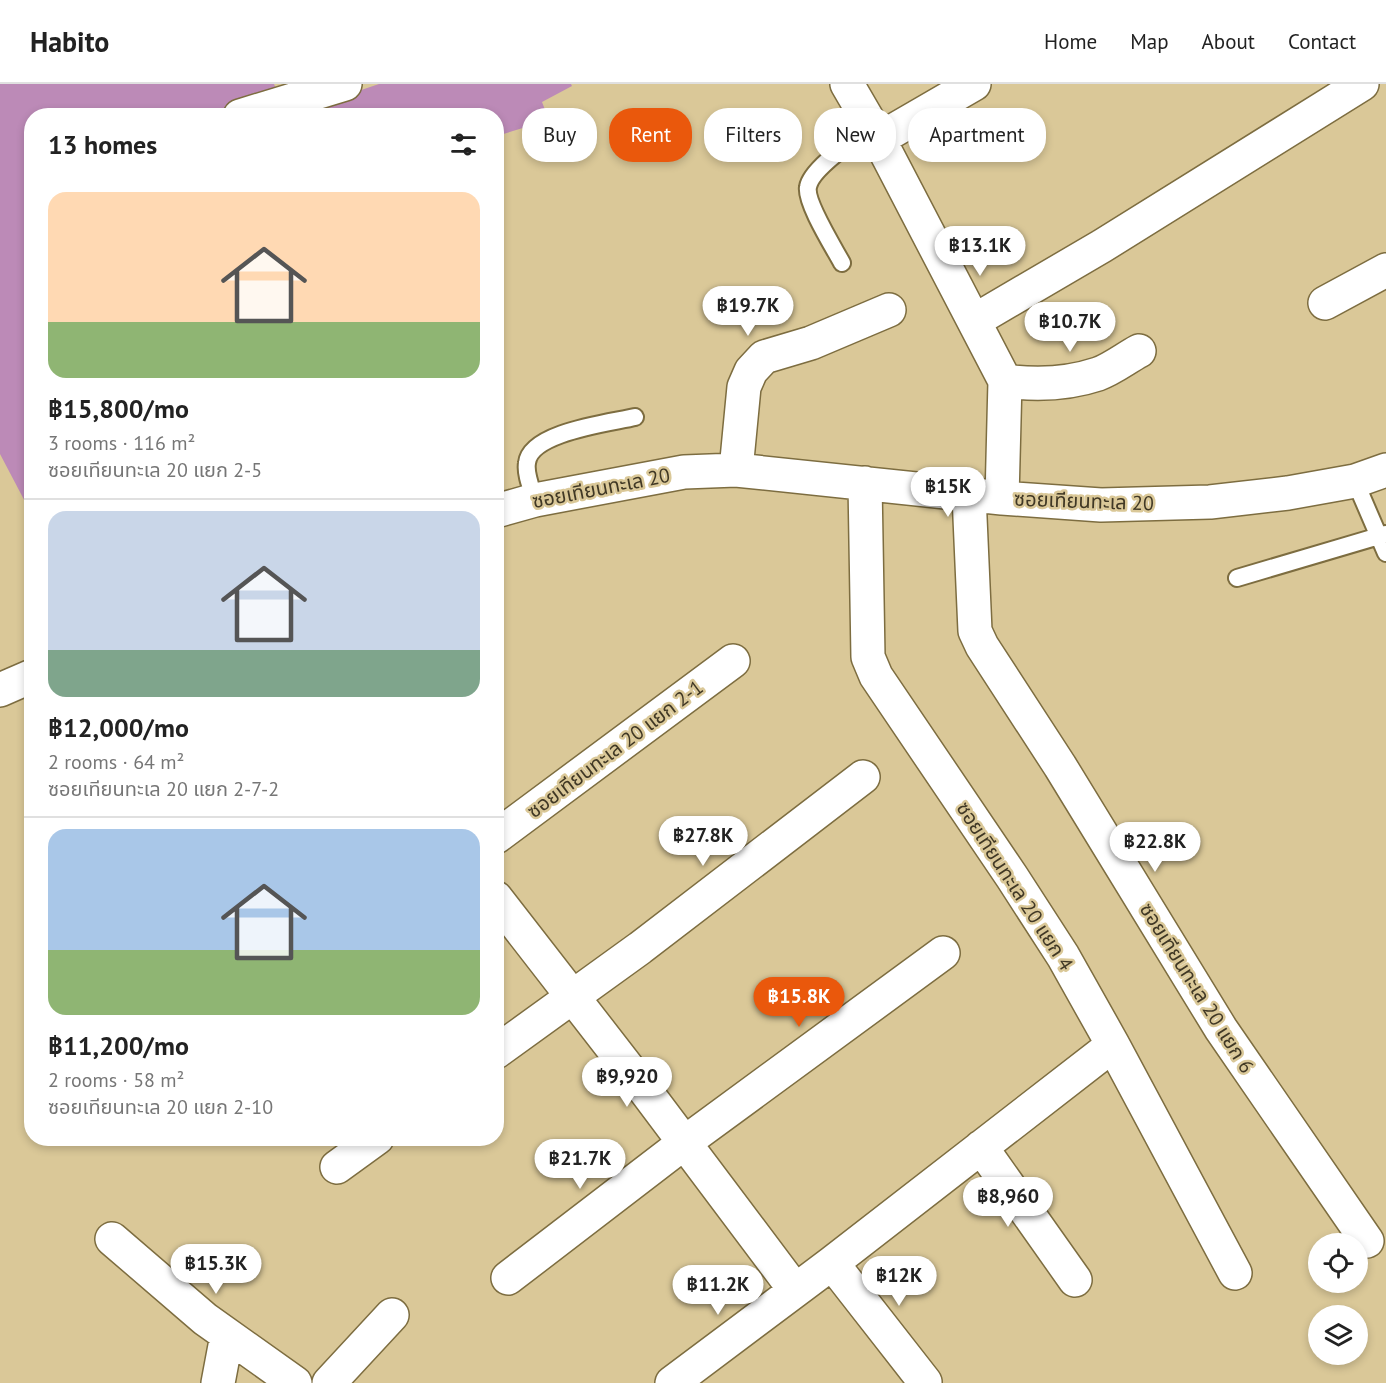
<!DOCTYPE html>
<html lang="en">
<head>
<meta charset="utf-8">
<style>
	body { margin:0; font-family:"PT Sans","Noto Sans Thai",sans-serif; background:#f6f6f6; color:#222; height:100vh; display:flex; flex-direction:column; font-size:22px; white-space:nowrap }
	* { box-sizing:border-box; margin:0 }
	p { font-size:20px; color:#767676 }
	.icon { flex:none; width:33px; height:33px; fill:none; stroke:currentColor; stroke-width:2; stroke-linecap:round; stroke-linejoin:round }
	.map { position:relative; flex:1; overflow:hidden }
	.sheet { position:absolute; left:24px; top:24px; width:480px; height:1038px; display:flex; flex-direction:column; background:#fff; border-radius:24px; box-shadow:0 3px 9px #0003 }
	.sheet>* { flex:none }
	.hud { position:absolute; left:522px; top:24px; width:570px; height:54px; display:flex; gap:12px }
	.buttons { position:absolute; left:1308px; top:1149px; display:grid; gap:12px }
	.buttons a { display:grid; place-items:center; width:60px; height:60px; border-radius:50%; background:#fff; box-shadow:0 3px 9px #0003; font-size:30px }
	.price { position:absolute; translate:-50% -51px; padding:0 14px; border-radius:21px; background:#fff; color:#222; font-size:20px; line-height:39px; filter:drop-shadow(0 2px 3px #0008) }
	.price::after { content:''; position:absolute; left:50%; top:36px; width:18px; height:14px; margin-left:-9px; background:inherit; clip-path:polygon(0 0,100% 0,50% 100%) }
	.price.current { background:#ea580c; color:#fff }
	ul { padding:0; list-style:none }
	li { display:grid; align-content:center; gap:12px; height:318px; padding:0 24px }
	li+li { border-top:2px solid #e0e0e0 }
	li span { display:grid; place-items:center; height:186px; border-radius:18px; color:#555 }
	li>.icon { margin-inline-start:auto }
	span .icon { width:108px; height:108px; fill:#fffc; stroke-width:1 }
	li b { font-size:26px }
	h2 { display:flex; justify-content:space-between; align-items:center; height:72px; padding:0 24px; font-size:26px }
	.pill { padding:0 21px; border-radius:24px; background:#fff; box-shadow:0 3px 9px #0003; font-size:21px; line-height:54px }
	.pill.current { background:#ea580c; color:#fff }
	header { display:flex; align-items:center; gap:36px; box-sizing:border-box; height:84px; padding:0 30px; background:#fff; border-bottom:2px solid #e0e0e0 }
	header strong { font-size:28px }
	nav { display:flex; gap:33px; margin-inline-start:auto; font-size:21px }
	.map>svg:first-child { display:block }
</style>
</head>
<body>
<header>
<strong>Habito</strong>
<nav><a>Home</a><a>Map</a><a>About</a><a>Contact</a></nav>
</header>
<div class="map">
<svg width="1386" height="1299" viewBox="0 0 1386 1299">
	<rect width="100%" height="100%" fill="#dac898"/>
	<path fill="#bc8ab7" d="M0,0H274L287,31L379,0H571L572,2L542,18L549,36L497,52L496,32H32L31,429L0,370Z"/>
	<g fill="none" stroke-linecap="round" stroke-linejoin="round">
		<defs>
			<path id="service" d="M842,179C834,164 805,118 808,103C811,84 856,55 871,43
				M1355,397L1386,469
				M535,416C532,406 525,390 527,379C530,348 610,339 635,333
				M1237,494L1386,450"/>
			<path id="minor" d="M847,0L879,55L1005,297L1002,414
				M240,32L345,0
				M879,55L974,0
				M1325,219L1386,186
				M974,237L1102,162L1362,0
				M1005,297C1035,301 1068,300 1098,290C1112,285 1126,274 1139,267
				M736,386L744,303L751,287L764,273L811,259L889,226
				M865,399L868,573L876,592L1012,793L1063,872L1113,961L1235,1189
				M969,411L975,547L982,562L1060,682L1221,945L1367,1157
				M496,427L535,416L684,388L736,386L1002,414L1101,421L1210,418L1288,409L1355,397L1386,386
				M0,606L32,592
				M496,753L733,577
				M496,814L638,997L795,1206
				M496,968L640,864L863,693
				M981,1063L1075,1196
				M337,1083L377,1054
				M112,1155L205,1235L295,1299
				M832,1179L925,1298
				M508,1194L684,1059L943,869
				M218,1299L227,1251
				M329,1299L392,1231
				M672,1299L832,1179L1113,961"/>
		</defs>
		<use href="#service" stroke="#7d6d40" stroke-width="20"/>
		<use href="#minor" stroke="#7d6d40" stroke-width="36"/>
		<use href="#service" stroke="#fff" stroke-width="16"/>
		<use href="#minor" stroke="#fff" stroke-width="33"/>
	</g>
	<g text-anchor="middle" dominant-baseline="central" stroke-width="5" stroke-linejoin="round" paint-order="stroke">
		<g font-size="20" fill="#403825" stroke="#dac898">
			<text transform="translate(601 404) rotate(-11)">ซอยเทียนทะเล 20</text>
			<text transform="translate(1084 417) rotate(2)">ซอยเทียนทะเล 20</text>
			<text transform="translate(615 665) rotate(-37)">ซอยเทียนทะเล 20 แยก 2-1</text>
			<text transform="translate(1015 802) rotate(57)">ซอยเทียนทะเล 20 แยก 4</text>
			<text transform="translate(1197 904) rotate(58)">ซอยเทียนทะเล 20 แยก 6</text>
		</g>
	</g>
</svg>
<div class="buttons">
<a><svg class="icon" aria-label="locate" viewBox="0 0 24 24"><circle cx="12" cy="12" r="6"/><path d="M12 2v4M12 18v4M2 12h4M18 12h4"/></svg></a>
<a><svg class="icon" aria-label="layers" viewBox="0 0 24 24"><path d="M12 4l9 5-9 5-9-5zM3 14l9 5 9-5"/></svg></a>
</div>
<b class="price" style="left:980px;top:193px">฿13.1K</b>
<b class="price" style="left:748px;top:253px">฿19.7K</b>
<b class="price" style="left:1070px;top:269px">฿10.7K</b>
<b class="price" style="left:948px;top:434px">฿15K</b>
<b class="price" style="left:703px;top:783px">฿27.8K</b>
<b class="price" style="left:1155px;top:789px">฿22.8K</b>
<b class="price current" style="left:799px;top:944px">฿15.8K</b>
<b class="price" style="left:627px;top:1024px">฿9,920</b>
<b class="price" style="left:580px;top:1106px">฿21.7K</b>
<b class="price" style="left:1008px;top:1144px">฿8,960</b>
<b class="price" style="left:216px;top:1211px">฿15.3K</b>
<b class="price" style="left:899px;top:1223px">฿12K</b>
<b class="price" style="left:718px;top:1232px">฿11.2K</b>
<div class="hud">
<a class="pill">Buy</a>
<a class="pill current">Rent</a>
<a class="pill">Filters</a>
<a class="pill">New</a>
<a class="pill">Apartment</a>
</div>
<section class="sheet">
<h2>13 homes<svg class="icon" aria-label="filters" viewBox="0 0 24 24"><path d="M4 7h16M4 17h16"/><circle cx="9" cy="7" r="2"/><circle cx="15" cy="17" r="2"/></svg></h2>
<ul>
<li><span style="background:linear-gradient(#ffd9b3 70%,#8fb573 0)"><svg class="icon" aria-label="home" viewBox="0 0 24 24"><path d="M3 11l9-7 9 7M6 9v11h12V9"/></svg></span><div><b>฿15,800/mo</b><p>3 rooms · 116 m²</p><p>ซอยเทียนทะเล 20 แยก 2-5</p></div></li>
<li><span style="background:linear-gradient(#c9d6e8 75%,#7fa58c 0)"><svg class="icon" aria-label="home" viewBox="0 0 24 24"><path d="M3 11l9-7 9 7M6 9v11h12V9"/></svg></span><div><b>฿12,000/mo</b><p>2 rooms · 64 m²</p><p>ซอยเทียนทะเล 20 แยก 2-7-2</p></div></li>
<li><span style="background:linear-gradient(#a9c7e8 65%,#8fb573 0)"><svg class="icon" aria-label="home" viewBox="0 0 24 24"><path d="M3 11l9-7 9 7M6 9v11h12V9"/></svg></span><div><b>฿11,200/mo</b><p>2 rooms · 58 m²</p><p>ซอยเทียนทะเล 20 แยก 2-10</p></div></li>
</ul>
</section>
</div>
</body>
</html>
